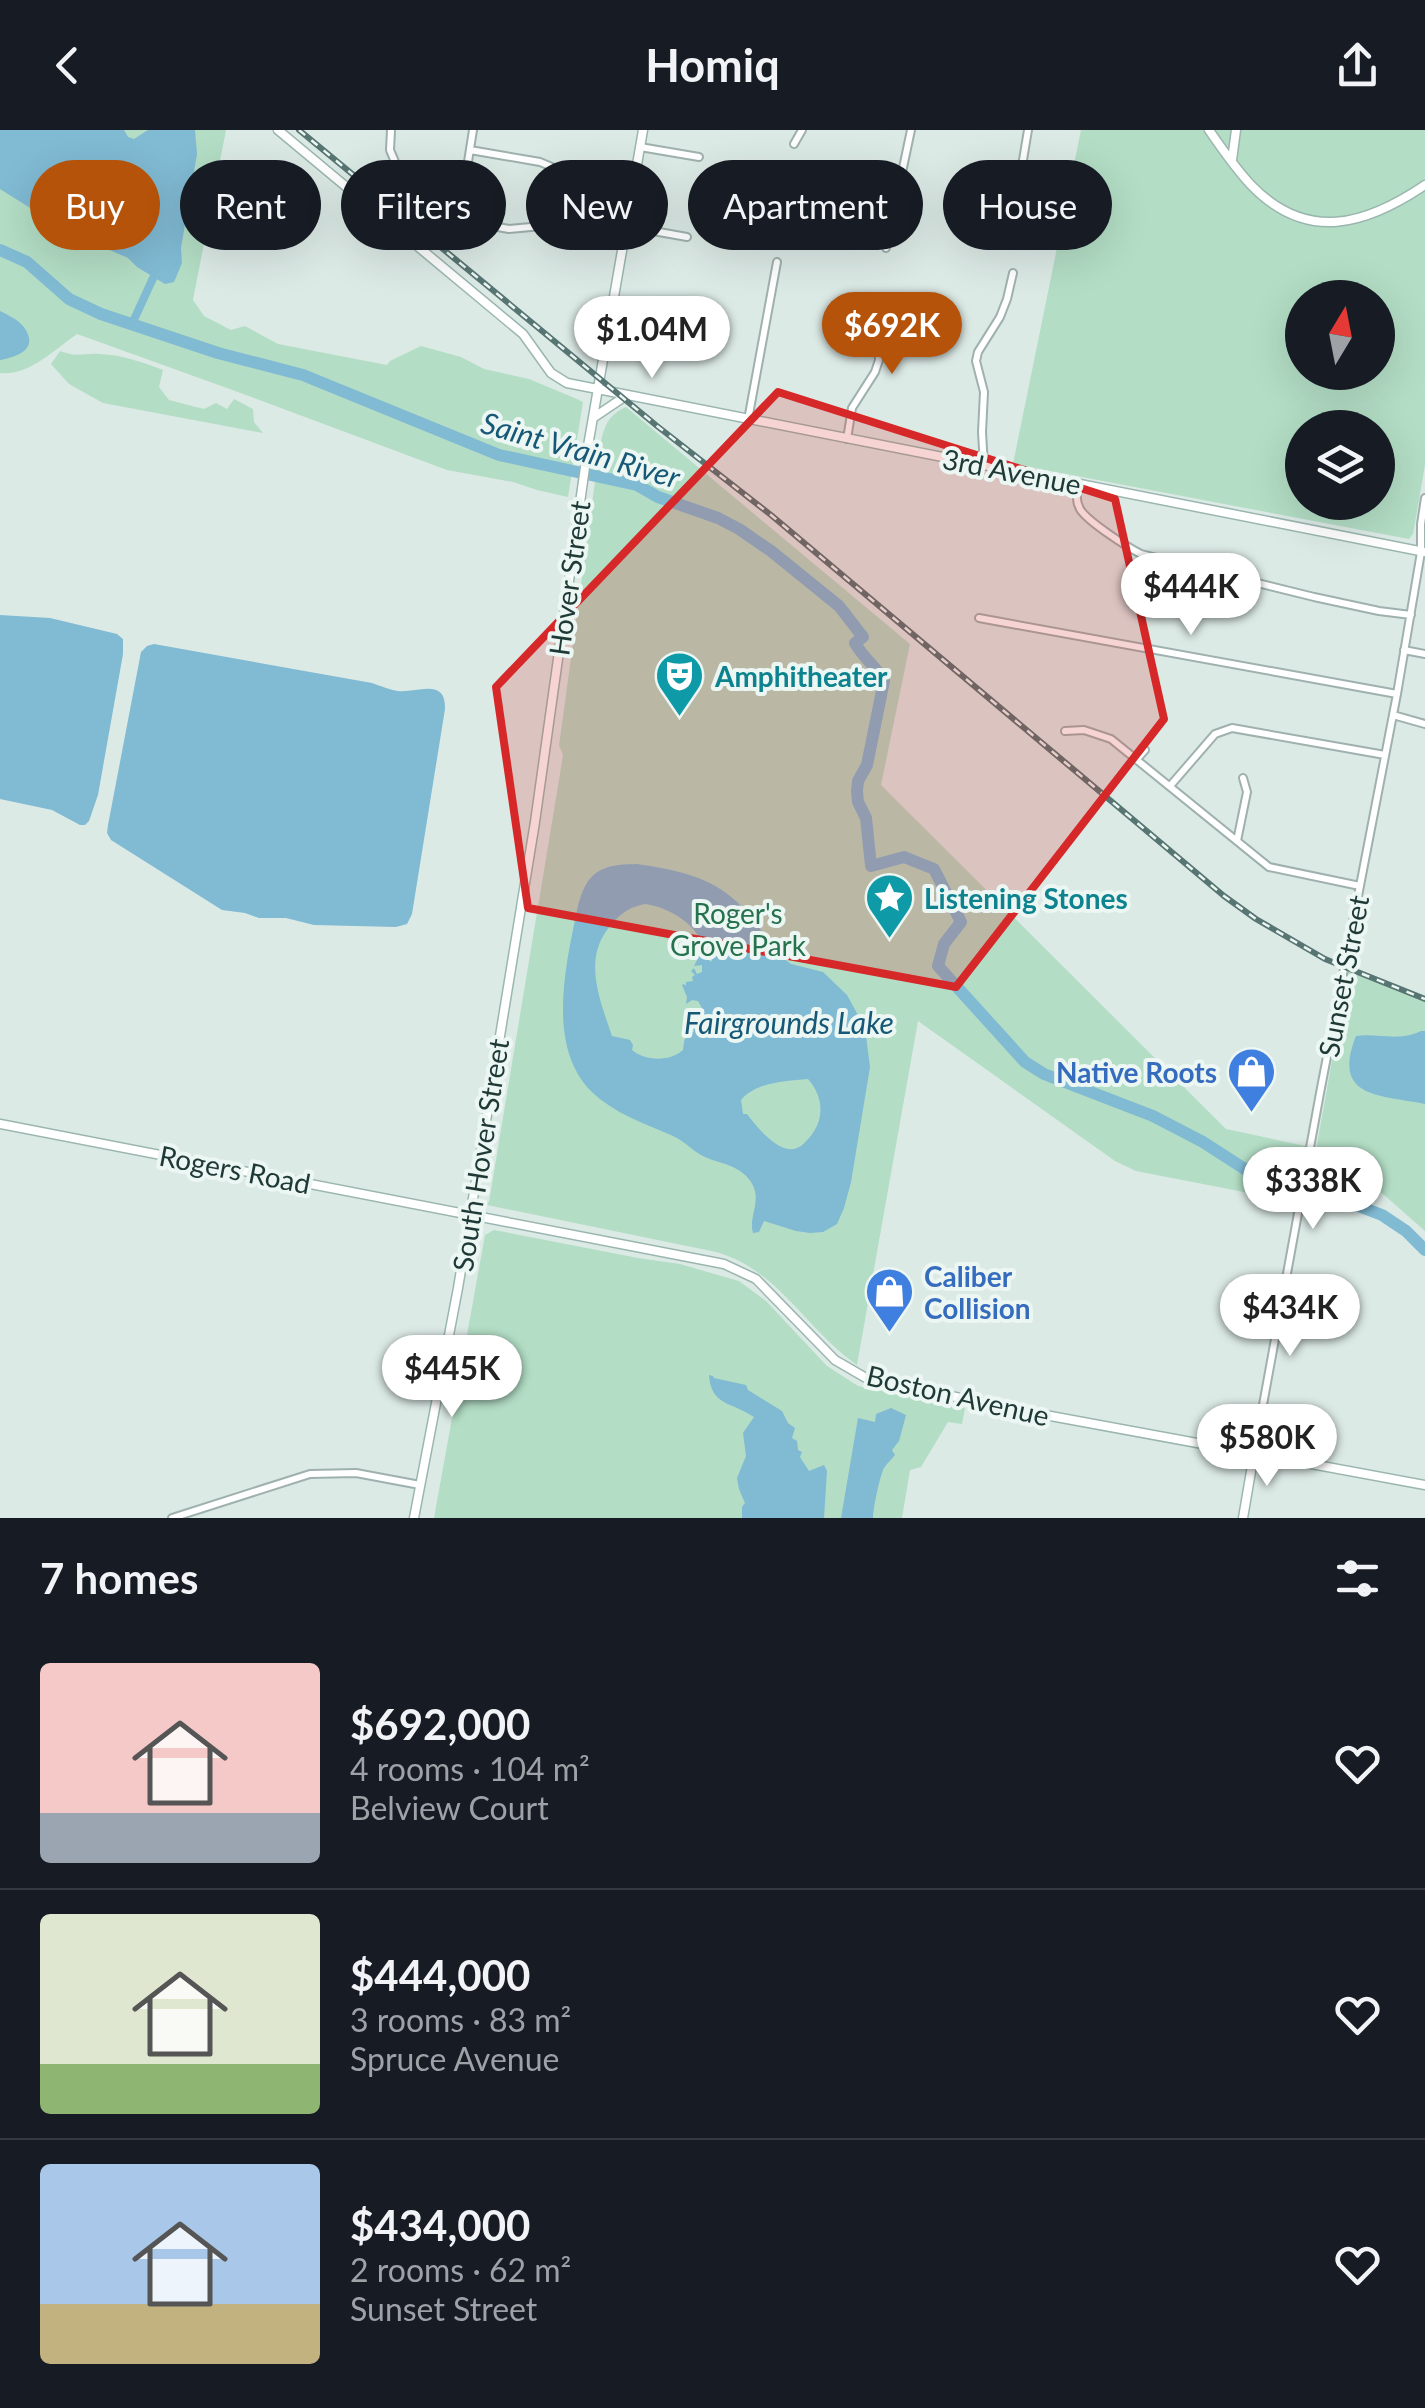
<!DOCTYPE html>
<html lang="en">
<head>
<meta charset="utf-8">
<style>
	body { margin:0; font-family:Lato,sans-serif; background:#20242c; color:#f1f3f6; height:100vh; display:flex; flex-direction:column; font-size:38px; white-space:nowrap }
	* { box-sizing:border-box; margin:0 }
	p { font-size:32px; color:#9ea1a6 }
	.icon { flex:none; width:55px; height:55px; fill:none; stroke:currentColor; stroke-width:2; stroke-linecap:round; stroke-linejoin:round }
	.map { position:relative; height:1388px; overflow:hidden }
	.sheet { display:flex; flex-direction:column; background:#171b24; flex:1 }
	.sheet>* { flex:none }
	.hud { position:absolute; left:30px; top:30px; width:1365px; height:90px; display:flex; gap:20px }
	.needle { width:65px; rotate:10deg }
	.buttons { position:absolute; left:1285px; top:150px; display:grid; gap:20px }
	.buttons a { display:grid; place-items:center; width:110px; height:110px; border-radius:50%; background:#171b24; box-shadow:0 10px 40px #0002; font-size:50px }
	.price { position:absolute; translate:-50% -85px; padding:0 22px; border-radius:35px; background:#fff; color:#222; font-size:32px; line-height:65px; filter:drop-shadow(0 2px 5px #0008) }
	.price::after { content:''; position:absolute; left:50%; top:60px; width:30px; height:22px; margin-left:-15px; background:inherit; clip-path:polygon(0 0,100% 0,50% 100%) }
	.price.selected { background:#b45309; color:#fff }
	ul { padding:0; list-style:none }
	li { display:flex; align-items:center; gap:30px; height:250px; padding:0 40px }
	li+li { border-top:2px solid #363941 }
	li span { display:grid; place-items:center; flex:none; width:280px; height:200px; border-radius:10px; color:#555 }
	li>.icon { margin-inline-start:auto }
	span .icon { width:120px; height:120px; fill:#fffc; stroke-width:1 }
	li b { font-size:42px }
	h2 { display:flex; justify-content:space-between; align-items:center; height:120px; padding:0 40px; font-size:42px }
	.chip { padding:0 35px; border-radius:45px; background:#171b24; box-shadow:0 10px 40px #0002; font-size:35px; line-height:90px }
	.chip.selected { background:#b45309; color:#fff }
	header { display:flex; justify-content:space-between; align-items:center; height:130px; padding:0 40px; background:#171b24; font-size:45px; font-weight:700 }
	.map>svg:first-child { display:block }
</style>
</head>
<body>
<header><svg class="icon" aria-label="back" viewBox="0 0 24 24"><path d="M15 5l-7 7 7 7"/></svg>Homiq<svg class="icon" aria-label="share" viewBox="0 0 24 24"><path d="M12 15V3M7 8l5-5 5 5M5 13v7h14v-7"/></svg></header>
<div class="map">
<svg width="1425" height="1388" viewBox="0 0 1425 1388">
	<rect width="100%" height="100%" fill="#dceae6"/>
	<path fill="#b3ddc5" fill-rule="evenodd" d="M0,0H226L193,170L204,186L231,200L245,196L278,214L387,235L390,231L421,216L461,227L484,239L529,249L577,269L583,272L568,367L537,360L513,352L447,340L238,262L77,204C54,220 29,246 0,243Z
		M1081,0H1425V335L1413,404L1409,409L1013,334ZM1302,168H1378V242H1302ZM1302,298H1378V372H1302Z
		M60,221C79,228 82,223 100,224C123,225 142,232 163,240L159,257L169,270L204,279L216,273L227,279L234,269L253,279L254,292L263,303L103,273L69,254L51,234Z
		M626,277L910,514L881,655L1226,999L1310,1017L1300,1073L1136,1041L1115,1031L918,891L857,1235C806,1200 778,1139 716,1122L487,1075L486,1073L489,1072L560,644L563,624L559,616L599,322C603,301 605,286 626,277Z
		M1348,841L1425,872V1101L1383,1064L1370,1056L1311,1048Z
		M494,1100L638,1128L680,1134L739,1151L766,1171L827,1236L858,1256L965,1278L962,1294L948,1292L921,1337L910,1340L902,1388H434L485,1105Z"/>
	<path fill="#80bad3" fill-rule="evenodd" d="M0,0H124L128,7L134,9L148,0H195L197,24L181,118L182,133L174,152L165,154L137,137L128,128L70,103L0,59Z
		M0,181C8,185 17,189 23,196C40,218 19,227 0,230Z
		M0,485L50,488L117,504L123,509V524L98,665L89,691L85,695H80L52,680L0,669Z
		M154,514L372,553C381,556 390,560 398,561C417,563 446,547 445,579L412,784L407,794L396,797L314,795L286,788H259L245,783L222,780L111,710L107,703L108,695L141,522L147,516Z
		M637,734C678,740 715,747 744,779C758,794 769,813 783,828L791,834L823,842L847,865L865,898L870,937L851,1052L844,1078L837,1094L823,1102L810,1103L796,1101L764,1091L759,1102L753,1103C748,1086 763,1070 751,1052C740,1035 721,1034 705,1027C693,1022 685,1011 673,1006C644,993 615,984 592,962C547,918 565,839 576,785C584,745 596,734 637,734ZM645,774C668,777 695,793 702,814L715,819L719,826L713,827L711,832L703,824L699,826L694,836L702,835V842L697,844L694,838L691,841L695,845L692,847L693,851L686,852V856L684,854L682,855L687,867L686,874L692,870L698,871L702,878L700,887L702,890L701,896L698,898L693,896L694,901C683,910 685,907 683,920C670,932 645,931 632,920L633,915L630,910L612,906C600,870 581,827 612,794C622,782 630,777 645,774ZM808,949C824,967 825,990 809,1008C803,1015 798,1020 789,1019C773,1017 756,996 747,984H743L741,970C756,952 785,951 808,949Z
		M1421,901H1425V974C1381,965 1331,969 1356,906C1378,903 1399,912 1421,901Z
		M709,1245L713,1246L714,1248L746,1255L748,1260L782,1281L788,1293L795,1298L792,1308L797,1311L798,1320L802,1322L800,1327L809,1341L824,1335L827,1341L824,1388H742V1377L745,1373L739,1359L737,1348L746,1326L743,1303L754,1287C732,1272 711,1276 709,1245Z
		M891,1278L906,1285L899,1311L892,1320L895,1325C892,1329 887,1333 884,1338C880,1345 873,1379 873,1388H841L858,1288L875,1292L876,1284Z"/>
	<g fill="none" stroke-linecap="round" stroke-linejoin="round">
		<path stroke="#80bad3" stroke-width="8" d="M132,194L154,146"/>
		<path stroke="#80bad3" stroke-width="12" d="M0,120L27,132L69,169L101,184L218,223L303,245L499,325L637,355L658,367L718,388L739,399L771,421L839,476L863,507L855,513C863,528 876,536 884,551L867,635L858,651L857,661L858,672L866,688L871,736L904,727L934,739L961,792L944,814L938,836L1025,932L1044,944L1153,986L1203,1012L1254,1045L1274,1054L1345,1071L1382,1085L1406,1101L1425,1120"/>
		<defs>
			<path id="street" d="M391,0L390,20L398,39L441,77L464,91L509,99L597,91L687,107
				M794,14L802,0
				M640,17L699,27
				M470,20L540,32L552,37L554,48L546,96
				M1013,79L1019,54L1028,0
				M459,89L473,0
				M886,118L911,0
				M613,176L672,186
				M748,290L777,132
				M847,309L852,278L875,242L879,230L877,178
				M984,336L982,302L984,262L976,231L978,222L1000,187L1007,169L1013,143
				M1079,354C1077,363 1075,370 1080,379C1087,391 1127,417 1141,424L1314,467L1379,481L1411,485
				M979,488L1397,564
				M1404,520L1425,524
				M1393,585L1425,594
				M1065,601L1084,600L1111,609L1269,737L1360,756
				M1137,629L1145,620
				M1170,656L1215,604L1232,598L1385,625
				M1237,711L1247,662L1243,648
				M1254,1324L1320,963L1397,564L1421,422V394L1425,368
				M172,1388L310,1344L356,1343L420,1355"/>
			<path id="secondary" d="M278,0L523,204L551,243L567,253L1425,422
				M1209,0C1222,19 1235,38 1251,55C1307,113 1366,95 1425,55
				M1232,30L1236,0
				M593,288L627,265
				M0,994L724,1134L756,1149L835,1230L866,1248L1018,1280L1425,1355
				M414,1388L458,1158L490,967L535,692L588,316L643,0
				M1243,1388L1254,1324"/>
		</defs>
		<use href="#street" stroke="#9fb1ae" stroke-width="10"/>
		<use href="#secondary" stroke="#9bb6b0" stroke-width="11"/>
		<use href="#street" stroke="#fff" stroke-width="6"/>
		<use href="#secondary" stroke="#fff" stroke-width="8"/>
		<defs>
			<path id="rail" d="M299,0L657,296L771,385L1224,766L1256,789L1325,829L1425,869"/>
		</defs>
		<use href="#rail" stroke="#577572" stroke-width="6"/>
		<use href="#rail" stroke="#ecf6f3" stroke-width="2.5" stroke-dasharray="8" stroke-linecap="butt"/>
	</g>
	<path fill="#d62828" fill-opacity="0.2" stroke="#d62828" stroke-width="8" stroke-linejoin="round" d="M778,262L1115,369L1164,589L956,857L528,778L496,557Z"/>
	<defs>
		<symbol id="theatre-pin" viewBox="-11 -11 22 30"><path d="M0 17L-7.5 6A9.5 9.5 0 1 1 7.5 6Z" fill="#0f9aa8" stroke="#ecf6f3"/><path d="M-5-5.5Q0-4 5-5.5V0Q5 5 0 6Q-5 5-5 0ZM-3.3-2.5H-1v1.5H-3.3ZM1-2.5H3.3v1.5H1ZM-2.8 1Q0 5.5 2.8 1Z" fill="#fff"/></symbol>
		<symbol id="sight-pin" viewBox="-11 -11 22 30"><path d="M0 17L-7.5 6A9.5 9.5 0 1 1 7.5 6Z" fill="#0f9aa8" stroke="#ecf6f3"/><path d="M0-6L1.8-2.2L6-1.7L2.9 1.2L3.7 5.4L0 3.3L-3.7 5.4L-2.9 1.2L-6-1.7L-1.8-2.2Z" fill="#fff"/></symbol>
		<symbol id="shop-pin" viewBox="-11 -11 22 30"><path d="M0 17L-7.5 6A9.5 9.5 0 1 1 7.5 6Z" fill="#3f7fe0" stroke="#ecf6f3"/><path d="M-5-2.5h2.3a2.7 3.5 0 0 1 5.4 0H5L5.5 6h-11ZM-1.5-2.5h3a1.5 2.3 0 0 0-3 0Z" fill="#fff"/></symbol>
	</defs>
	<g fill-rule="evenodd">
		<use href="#theatre-pin" x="652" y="518" width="55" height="75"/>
		<use href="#sight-pin" x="862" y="740" width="55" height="75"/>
		<use href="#shop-pin" x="1224" y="914" width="55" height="75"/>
		<use href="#shop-pin" x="862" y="1134" width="55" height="75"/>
	</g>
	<g text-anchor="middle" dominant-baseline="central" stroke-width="8" stroke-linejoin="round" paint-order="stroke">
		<g font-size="28" fill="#1e3936" stroke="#ecf6f3">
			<text transform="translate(1012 341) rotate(11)">3rd Avenue</text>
			<text transform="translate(569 448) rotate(-82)">Hover Street</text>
			<text transform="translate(1343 846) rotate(-79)">Sunset Street</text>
			<text transform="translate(480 1025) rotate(-81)">South Hover Street</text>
			<text transform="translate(235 1039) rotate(11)">Rogers Road</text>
			<text transform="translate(958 1265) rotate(13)">Boston Avenue</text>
		</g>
		<g font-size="28" font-weight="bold" fill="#0d838f" stroke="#ecf6f3" text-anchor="start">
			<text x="715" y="546">Amphitheater</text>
			<text x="924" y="768">Listening Stones</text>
		</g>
		<g font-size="28" fill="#26724f" stroke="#ecf6f3">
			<text x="738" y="783">Roger's<tspan x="738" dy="32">Grove Park</tspan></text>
		</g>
		<g font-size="28" font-weight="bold" fill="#366cbe" stroke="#ecf6f3" text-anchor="end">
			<text x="1217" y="942">Native Roots</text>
			<text x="924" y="1146" text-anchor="start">Caliber<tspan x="924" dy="32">Collision</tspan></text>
		</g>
		<g font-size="30" font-style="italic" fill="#165877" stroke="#ecf6f3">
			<text transform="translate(581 319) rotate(16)">Saint Vrain River</text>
			<text x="789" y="892">Fairgrounds Lake</text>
		</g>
	</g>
</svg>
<div class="buttons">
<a><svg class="needle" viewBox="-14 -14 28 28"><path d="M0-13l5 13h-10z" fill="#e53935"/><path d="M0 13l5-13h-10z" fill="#9ea1a6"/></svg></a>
<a><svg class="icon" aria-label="layers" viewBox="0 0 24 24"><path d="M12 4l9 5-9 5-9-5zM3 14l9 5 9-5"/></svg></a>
</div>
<b class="price selected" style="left:892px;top:247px">$692K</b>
<b class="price" style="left:652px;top:251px">$1.04M</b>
<b class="price" style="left:1191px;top:508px">$444K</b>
<b class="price" style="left:1313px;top:1102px">$338K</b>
<b class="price" style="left:1290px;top:1229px">$434K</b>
<b class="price" style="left:452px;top:1290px">$445K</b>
<b class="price" style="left:1267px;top:1359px">$580K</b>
<div class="hud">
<a class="chip selected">Buy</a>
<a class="chip">Rent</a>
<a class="chip">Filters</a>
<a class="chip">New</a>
<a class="chip">Apartment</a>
<a class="chip">House</a>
</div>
</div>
<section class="sheet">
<h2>7 homes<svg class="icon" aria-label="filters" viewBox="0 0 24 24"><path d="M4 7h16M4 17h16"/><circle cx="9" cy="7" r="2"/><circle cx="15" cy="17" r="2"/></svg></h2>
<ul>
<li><span style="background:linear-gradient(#f6c9c9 75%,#9aa5b1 0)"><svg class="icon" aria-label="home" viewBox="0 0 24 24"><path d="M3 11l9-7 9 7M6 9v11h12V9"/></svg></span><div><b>$692,000</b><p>4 rooms · 104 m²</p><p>Belview Court</p></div><svg class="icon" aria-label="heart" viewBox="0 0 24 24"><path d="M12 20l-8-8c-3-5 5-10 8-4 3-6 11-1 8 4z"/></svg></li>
<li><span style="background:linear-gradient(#dfe7d0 75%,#8fb573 0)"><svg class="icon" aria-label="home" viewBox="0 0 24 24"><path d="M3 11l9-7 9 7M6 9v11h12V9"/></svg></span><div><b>$444,000</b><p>3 rooms · 83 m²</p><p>Spruce Avenue</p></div><svg class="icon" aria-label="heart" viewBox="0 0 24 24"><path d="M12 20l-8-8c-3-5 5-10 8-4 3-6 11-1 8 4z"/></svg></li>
<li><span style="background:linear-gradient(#a9c7e8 70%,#c2b280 0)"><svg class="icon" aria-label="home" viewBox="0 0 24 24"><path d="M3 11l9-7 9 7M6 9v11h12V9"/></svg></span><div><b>$434,000</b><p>2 rooms · 62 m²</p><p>Sunset Street</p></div><svg class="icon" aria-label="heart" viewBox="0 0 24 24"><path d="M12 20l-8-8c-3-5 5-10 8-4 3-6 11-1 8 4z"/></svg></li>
</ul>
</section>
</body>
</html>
